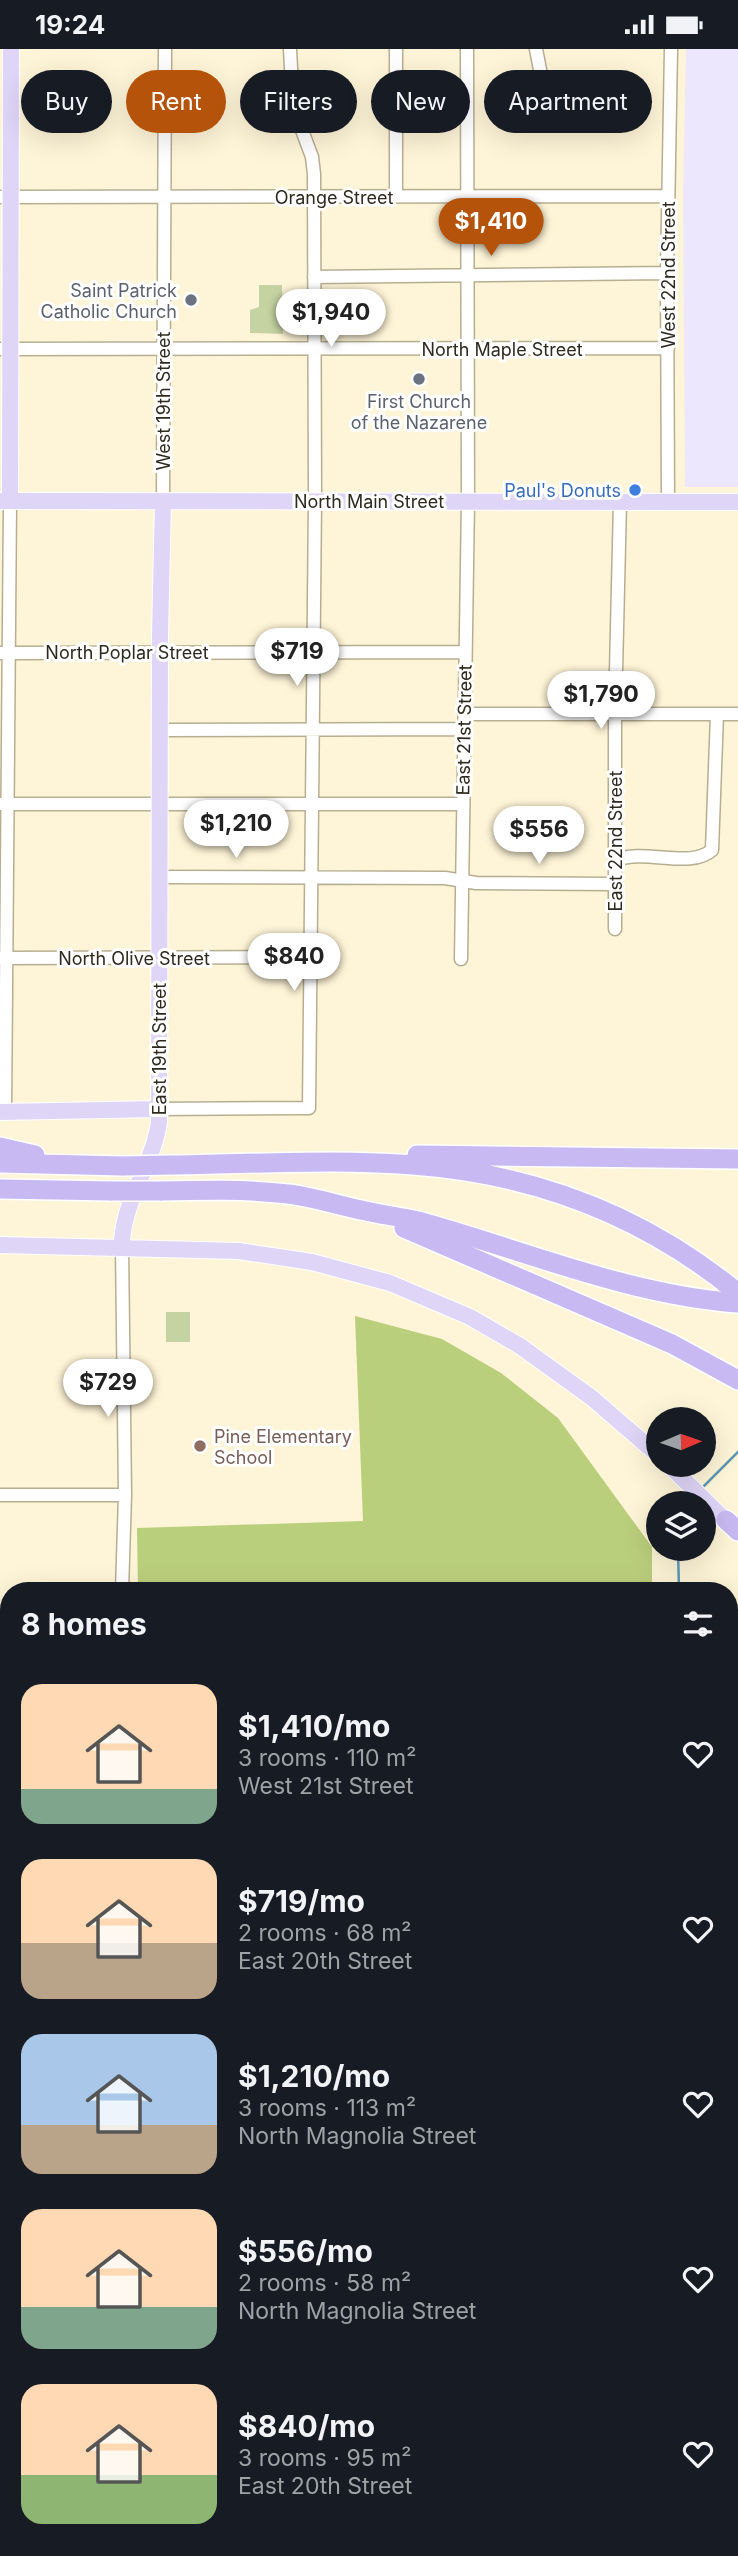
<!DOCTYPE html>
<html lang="en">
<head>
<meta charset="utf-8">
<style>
	body { margin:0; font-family:Inter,sans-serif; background:#20242c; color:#f1f3f6; height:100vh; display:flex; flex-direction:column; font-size:26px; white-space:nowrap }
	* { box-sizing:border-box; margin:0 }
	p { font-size:23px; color:#9ea1a6 }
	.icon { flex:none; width:38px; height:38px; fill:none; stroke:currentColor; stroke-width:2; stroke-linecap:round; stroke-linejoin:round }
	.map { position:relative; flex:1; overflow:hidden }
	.panel { position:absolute; left:0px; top:1533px; width:738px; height:975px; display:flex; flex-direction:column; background:#171b24; border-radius:28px 28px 0 0; box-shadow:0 7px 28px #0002 }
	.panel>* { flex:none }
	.top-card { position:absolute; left:21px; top:21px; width:696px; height:63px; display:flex; gap:14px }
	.needle { width:46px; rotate:88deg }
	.buttons { position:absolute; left:646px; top:1358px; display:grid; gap:14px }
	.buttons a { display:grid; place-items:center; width:70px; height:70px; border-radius:50%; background:#171b24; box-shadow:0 7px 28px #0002; font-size:35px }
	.price { position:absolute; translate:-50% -60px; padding:0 16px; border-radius:24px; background:#fff; color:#222; font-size:23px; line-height:46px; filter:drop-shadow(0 2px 4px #0008) }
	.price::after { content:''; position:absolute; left:50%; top:42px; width:21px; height:16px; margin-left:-10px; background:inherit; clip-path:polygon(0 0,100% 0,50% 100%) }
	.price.selected { background:#b45309; color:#fff }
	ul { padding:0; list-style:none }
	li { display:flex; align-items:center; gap:21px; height:175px; padding:0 21px }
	li span { display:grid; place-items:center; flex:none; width:196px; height:140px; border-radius:21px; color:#555 }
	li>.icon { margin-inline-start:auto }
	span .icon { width:84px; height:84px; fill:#fffc; stroke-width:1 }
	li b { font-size:30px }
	h2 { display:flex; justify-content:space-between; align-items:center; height:84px; padding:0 21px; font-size:30px }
	.chip { padding:0 24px; border-radius:32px; background:#171b24; box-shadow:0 7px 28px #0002; font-size:24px; line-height:63px }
	.chip.selected { background:#b45309; color:#fff }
	.status { display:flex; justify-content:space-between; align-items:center; height:49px; padding:0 35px; background:#171b24; direction:ltr }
	.status svg { height:19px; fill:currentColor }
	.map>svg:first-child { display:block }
</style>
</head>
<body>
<div class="status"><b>19:24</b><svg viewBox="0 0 49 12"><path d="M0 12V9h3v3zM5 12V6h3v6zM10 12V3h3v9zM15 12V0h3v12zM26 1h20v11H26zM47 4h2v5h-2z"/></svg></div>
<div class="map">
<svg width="738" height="2507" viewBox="0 0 738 2507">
	<rect width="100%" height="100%" fill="#fef4d7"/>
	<path fill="#ece7fd" d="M686,0H738V438H685L683,146Z"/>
	<path fill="#c5d3a2" d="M259,236H282L283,285L250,284V261L259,258Z
		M166,1263H190V1293H166Z"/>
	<path fill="#bacf7c" d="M355,1267L442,1290L501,1324L558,1369L652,1498V1542H138L137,1479L363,1472Z
		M730,1553L738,1562V2507H706V2499H730Z"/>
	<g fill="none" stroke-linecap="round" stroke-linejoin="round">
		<path stroke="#5c99b7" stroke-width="2.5" d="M701,1440L738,1403
			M688,1454L694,1448
			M678,1500L679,1542
			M684,2499V2507"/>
		<defs>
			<path id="minor" d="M396,0V147
				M536,0L542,31
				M0,148L668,147
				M314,228L667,224
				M0,300L668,299
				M163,452L165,0
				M668,453L667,224L671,0
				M0,604L464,603
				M464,665H738
				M160,681L464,680
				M0,755H463
				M614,812C643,798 690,821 712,801L717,665
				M160,828L445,829L476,834L613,835
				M615,880V665L620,453
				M0,909L311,908
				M461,910L468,451L467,0
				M159,1060L309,1059L315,451L314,125L312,108L293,57L290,0
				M5,1063L10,452
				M0,1446H125
				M122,1542L125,1446L122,1198
				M0,1918V1944L6,1983L7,2030L9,2034
				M0,2053H9
				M0,2187H9"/>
			<path id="major" d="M0,452L738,453
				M10,452L11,0
				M0,1063L159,1060
				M0,1196L239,1202L312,1213L390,1234L470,1268L520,1297L592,1349L658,1406
				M122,1198C121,1154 153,1117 159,1073L160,588L163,452
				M669,1416L732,1478"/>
			<path id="highway" d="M0,1098L35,1106
				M417,1106L738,1110
				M0,1114L123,1117
				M170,1116C268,1115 369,1107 466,1122C567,1138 659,1179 738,1244
				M0,1140L112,1142
				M160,1142C203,1141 245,1140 288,1145C314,1148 340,1157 366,1162C383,1166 401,1168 418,1172C524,1201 628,1246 738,1254
				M404,1179L672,1295L738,1331
				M726,1471L738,1482"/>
		</defs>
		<use href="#minor" stroke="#b7ae92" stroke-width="15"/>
		<use href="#major" stroke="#fff" stroke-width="18"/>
		<use href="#highway" stroke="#fff" stroke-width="22"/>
		<use href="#minor" stroke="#fff" stroke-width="12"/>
		<use href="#major" stroke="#dfd5f7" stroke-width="16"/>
		<use href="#highway" stroke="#c9b9f2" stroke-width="19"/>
		<defs>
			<path id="highway-bridge" d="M123,1117L170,1116
				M112,1142H160"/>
		</defs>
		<use href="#highway-bridge" stroke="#fff" stroke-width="22" stroke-linecap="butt"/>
		<use href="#highway-bridge" stroke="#c9b9f2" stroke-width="19"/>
	</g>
	<g fill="#6b7280" stroke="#fff" stroke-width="2.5">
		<circle cx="191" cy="251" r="7"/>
		<circle cx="419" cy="330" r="7"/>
	</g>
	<circle fill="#3f7fe0" stroke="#fff" stroke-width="2.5" cx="635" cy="441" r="7"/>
	<circle fill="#8d6e63" stroke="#fff" stroke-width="2.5" cx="200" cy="1397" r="7"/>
	<g text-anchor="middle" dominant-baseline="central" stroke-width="6" stroke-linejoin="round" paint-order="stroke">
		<g font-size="18" fill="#2e2a1f" stroke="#fff">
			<text x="334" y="148">Orange Street</text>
			<text transform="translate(668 226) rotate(-90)">West 22nd Street</text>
			<text x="502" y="300">North Maple Street</text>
			<text transform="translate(163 352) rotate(-90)">West 19th Street</text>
			<text x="369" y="452">North Main Street</text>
			<text x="127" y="603">North Poplar Street</text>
			<text transform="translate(464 681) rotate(-89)">East 21st Street</text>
			<text transform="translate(615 792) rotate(-90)">East 22nd Street</text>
			<text x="134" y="909">North Olive Street</text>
			<text transform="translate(159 1000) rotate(-90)">East 19th Street</text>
		</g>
		<g font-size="18" fill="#5b616d" stroke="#fff" text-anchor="end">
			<text x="177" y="241">Saint Patrick<tspan x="177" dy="21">Catholic Church</tspan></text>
			<text x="419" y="352" text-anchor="middle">First Church<tspan x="419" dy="21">of the Nazarene</tspan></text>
		</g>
		<g font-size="18" fill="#366cbe" stroke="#fff" text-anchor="end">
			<text x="621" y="441">Paul's Donuts</text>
		</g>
		<g font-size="18" fill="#785e54" stroke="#fff" text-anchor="start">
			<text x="214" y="1387">Pine Elementary<tspan x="214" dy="21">School</tspan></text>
		</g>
	</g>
</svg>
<div class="buttons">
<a><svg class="needle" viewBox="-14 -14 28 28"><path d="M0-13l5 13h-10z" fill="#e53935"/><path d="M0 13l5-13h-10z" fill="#9ea1a6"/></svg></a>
<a><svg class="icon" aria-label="layers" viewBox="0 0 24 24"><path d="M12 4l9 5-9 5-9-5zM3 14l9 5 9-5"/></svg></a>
</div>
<b class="price selected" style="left:491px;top:209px">$1,410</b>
<b class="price" style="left:331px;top:300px">$1,940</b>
<b class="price" style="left:297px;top:639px">$719</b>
<b class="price" style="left:601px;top:682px">$1,790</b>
<b class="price" style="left:236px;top:811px">$1,210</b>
<b class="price" style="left:539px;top:817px">$556</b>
<b class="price" style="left:294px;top:944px">$840</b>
<b class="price" style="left:108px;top:1370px">$729</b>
<div class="top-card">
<a class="chip">Buy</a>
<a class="chip selected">Rent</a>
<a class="chip">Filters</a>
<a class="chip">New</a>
<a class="chip">Apartment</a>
</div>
<section class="panel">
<h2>8 homes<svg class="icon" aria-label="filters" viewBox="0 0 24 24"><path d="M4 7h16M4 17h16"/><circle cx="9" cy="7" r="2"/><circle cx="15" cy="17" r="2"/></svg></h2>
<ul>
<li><span style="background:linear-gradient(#ffd9b3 75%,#7fa58c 0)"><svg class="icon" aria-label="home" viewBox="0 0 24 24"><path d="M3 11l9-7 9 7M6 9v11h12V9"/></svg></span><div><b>$1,410/mo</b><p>3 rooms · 110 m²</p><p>West 21st Street</p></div><svg class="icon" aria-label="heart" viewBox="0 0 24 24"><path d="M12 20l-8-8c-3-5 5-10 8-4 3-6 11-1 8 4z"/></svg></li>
<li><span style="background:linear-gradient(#ffd9b3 60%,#b9a48a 0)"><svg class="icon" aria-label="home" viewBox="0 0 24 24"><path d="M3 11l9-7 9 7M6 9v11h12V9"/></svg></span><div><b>$719/mo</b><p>2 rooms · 68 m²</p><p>East 20th Street</p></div><svg class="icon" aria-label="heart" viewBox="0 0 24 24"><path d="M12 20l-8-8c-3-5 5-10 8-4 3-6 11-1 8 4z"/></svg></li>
<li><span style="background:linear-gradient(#a9c7e8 65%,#b9a48a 0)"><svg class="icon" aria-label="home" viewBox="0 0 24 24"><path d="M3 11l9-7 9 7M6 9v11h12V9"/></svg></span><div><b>$1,210/mo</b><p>3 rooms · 113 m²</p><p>North Magnolia Street</p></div><svg class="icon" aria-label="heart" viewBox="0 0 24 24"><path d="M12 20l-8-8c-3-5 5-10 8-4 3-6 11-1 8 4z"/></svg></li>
<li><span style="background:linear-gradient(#ffd9b3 70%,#7fa58c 0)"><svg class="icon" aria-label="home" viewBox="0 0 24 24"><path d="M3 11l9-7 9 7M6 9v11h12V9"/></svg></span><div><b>$556/mo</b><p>2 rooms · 58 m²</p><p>North Magnolia Street</p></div><svg class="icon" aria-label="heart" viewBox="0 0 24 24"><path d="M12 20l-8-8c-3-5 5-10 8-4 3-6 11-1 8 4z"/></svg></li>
<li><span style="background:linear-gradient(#ffd9b3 65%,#8fb573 0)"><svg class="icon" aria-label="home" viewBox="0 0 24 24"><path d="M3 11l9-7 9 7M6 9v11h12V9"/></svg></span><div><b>$840/mo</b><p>3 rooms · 95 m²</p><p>East 20th Street</p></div><svg class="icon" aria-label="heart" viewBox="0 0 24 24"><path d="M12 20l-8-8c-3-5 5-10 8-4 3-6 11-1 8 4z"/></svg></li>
</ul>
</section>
</div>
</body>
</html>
